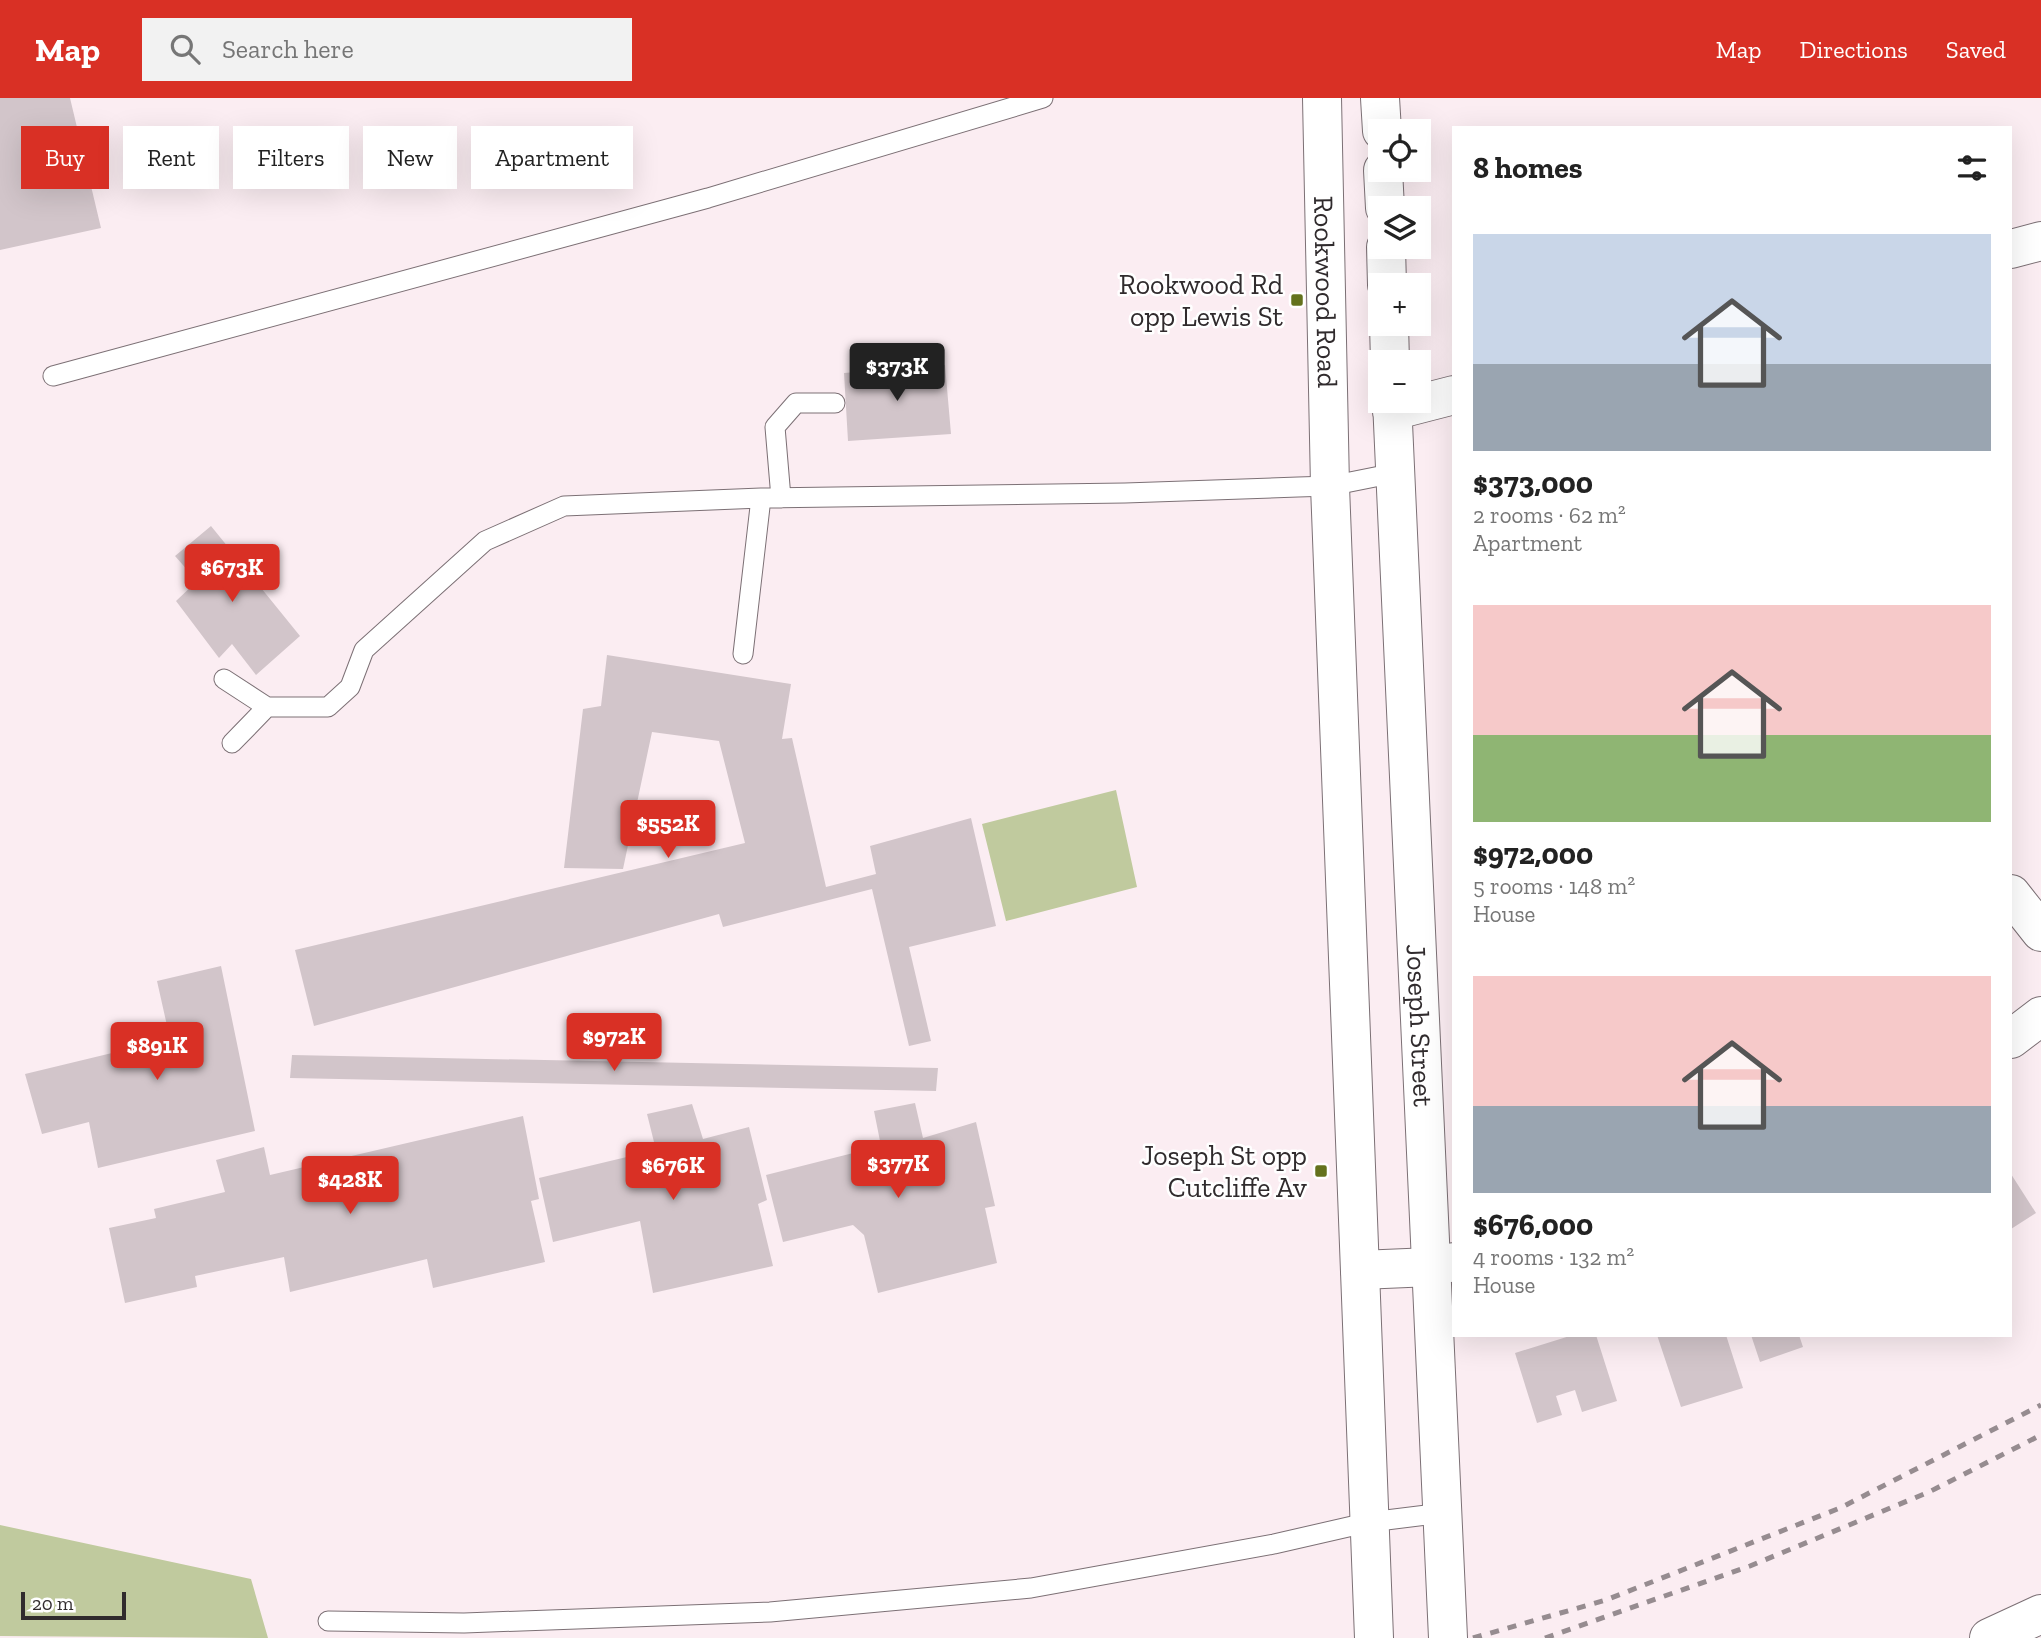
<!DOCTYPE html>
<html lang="en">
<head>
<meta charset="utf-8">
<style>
	body { margin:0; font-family:"Zilla Slab",serif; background:#f2f2f2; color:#222; height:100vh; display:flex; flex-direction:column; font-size:26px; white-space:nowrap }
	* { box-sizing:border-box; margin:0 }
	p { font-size:23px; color:#767676 }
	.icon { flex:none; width:38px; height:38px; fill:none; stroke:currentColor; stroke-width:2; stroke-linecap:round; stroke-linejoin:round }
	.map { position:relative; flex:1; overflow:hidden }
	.side { position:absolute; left:1452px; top:28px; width:560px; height:1211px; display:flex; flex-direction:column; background:#fff; border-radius:0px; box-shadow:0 7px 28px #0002 }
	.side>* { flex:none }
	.banner { position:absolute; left:21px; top:28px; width:665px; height:63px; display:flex; gap:14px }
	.controls { position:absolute; left:1368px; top:21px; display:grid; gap:14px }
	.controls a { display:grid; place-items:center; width:63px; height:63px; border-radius:0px; background:#fff; box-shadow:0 7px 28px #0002; font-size:35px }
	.scale { position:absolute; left:21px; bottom:18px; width:105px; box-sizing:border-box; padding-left:7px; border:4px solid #302b2d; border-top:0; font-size:19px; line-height:24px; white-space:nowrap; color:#302b2d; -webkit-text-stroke:5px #fff; paint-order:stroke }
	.price { position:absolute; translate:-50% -60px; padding:0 16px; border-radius:7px; background:#d93025; color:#fff; font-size:23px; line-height:46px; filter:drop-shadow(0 2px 4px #0008) }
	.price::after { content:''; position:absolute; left:50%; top:42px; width:21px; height:16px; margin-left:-10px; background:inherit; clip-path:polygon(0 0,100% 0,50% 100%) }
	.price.active { background:#222; color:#fff }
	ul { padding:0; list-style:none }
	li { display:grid; align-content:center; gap:14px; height:371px; padding:0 21px }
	li span { display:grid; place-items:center; height:217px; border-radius:0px; color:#555 }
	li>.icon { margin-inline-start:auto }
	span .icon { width:126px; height:126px; fill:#fffc; stroke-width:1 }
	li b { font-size:30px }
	h2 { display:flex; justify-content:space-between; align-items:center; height:84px; padding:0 21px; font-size:30px }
	.chip { padding:0 24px; border-radius:0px; background:#fff; box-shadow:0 7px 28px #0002; font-size:24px; line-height:63px }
	.chip.active { background:#d93025; color:#fff }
	header { display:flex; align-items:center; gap:42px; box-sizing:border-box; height:98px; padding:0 35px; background:#d93025; color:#fff }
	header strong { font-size:33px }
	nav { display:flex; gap:38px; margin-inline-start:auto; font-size:24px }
	.search { width:490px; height:63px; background:#f2f2f2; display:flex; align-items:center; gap:18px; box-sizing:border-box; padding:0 24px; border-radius:0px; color:#767676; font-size:26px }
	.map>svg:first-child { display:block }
</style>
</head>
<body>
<header>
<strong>Map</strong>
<div class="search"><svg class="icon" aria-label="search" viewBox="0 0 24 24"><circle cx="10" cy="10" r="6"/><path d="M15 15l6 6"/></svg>Search here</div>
<nav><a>Map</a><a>Directions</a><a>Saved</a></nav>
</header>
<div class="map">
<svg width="2041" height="1540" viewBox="0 0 2041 1540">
	<rect width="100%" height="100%" fill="#fbedf2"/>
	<path fill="#c0ca9e" d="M1116,692L1137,789L1006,823L982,726Z
		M0,1427L251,1481L268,1540L0,1538Z"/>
	<path fill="#d2c5ca" d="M0,0H70L101,130L0,152Z
		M945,267L951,336L848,343L844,275Z
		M211,428L300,538L256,577L232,546L219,560L176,503L197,483L175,458Z
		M607,557L791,586L782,641L792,640L826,789L876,776L870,748L971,720L996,828L909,849L931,943L909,948L872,791L723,829L719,816L314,928L295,852L745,745L719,643L652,634L623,771L564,770L583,611L601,608Z
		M221,868L255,1033L98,1070L89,1024L42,1036L25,976L170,941L157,883Z
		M292,957L938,970L936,993L290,980Z
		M915,1005L923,1040L976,1024L995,1108L985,1110L997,1165L878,1195L864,1137L853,1127L783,1144L766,1077L881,1048L874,1013Z
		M692,1006L703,1041L749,1029L767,1102L758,1106L773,1168L653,1195L640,1123L553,1144L539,1080L656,1052L647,1016Z
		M523,1018L539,1101L531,1103L545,1164L433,1190L427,1161L290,1194L284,1159L195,1178L197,1189L125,1205L109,1130L156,1120L154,1111L225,1094L216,1062L264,1049L270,1077Z
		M2011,1076L2036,1115L2011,1131Z
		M1573,1237H1596L1617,1303L1582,1314L1575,1292L1556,1298L1562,1317L1537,1325L1515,1255Z
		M1657,1237H1726L1743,1290L1681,1309Z
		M1751,1237H1799L1803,1249L1760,1264Z"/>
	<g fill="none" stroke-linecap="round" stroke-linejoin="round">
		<defs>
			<path id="service" d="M53,278L708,100L1043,0
				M781,400L775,329L796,305H835
				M743,556L761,400
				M224,581L267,609
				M232,645L267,609H328L350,589L364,552L485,443L564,408L761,400L1125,395L1298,389L1330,388L1395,375
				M328,1523L464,1525L770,1514L1031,1490L1274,1446L1370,1424L1443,1415"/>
			<path id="minor" d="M2011,151L2041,143
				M1392,313L1454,297
				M2011,796L2041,834
				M2011,941L2041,918
				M1360,1172L1431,1169L1454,1164"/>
			<path id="secondary" d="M1989,1540L2041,1516"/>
			<g id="trunk">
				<path id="s1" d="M1322,0L1330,388L1374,1540"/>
				<path d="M1380,0L1382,33"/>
				<path d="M1383,72L1385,110"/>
				<path d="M1386,149L1387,187"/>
				<path d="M1389,226L1390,264"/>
				<path id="s2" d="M1392,303L1448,1540"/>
			</g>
		</defs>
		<use href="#service" stroke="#7c7075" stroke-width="21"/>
		<use href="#minor" stroke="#7c7075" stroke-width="40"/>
		<use href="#secondary" stroke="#7c7075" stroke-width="40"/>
		<use href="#trunk" stroke="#7c7075" stroke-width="40"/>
		<use href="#service" stroke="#fff" stroke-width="19"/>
		<use href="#minor" stroke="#fff" stroke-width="38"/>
		<use href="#secondary" stroke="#fff" stroke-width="38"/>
		<use href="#trunk" stroke="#fff" stroke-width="38"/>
		<path stroke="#968c90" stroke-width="5" stroke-dasharray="9 9" stroke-linecap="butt" d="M1473,1540L1606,1502L1840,1410L2041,1307
			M1545,1540L1750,1468L1929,1394L2041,1337"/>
	</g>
	<g fill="#64721d" stroke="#fff" stroke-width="2.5">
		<rect x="1290" y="195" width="14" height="14" rx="3.5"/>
		<rect x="1314" y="1066" width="14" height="14" rx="3.5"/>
	</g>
	<g text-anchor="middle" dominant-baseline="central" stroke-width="5" stroke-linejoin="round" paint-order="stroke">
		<g font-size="28" fill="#302b2d" stroke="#fff" text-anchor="end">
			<text x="1283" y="186">Rookwood Rd<tspan x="1283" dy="32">opp Lewis St</tspan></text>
			<text x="1307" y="1057">Joseph St opp<tspan x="1307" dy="32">Cutcliffe Av</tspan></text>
		</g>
		<g font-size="28" fill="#302b2d" stroke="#fff">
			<text stroke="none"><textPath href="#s1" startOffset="194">Rookwood Road</textPath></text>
			<text stroke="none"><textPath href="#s2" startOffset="625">Joseph Street</textPath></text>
		</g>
	</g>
</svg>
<div class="controls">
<a><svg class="icon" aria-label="locate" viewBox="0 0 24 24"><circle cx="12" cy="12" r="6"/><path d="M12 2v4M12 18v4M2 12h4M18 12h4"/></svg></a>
<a><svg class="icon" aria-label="layers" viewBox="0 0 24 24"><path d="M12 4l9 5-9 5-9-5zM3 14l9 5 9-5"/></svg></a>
<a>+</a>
<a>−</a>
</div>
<div class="scale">20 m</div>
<b class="price active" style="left:897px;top:305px">$373K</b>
<b class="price" style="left:232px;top:506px">$673K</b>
<b class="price" style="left:668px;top:762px">$552K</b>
<b class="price" style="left:614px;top:975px">$972K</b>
<b class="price" style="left:157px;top:984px">$891K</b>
<b class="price" style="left:898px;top:1102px">$377K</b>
<b class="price" style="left:673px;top:1104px">$676K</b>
<b class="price" style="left:350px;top:1118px">$428K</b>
<div class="banner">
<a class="chip active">Buy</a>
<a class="chip">Rent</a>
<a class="chip">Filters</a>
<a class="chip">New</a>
<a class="chip">Apartment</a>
</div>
<section class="side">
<h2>8 homes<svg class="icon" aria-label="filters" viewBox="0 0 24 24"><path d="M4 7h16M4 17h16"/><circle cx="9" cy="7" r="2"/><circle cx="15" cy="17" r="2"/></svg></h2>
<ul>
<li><span style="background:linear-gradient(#c9d6e8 60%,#9aa5b1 0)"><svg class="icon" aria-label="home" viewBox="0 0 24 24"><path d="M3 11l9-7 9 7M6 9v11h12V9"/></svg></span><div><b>$373,000</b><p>2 rooms · 62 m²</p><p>Apartment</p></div></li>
<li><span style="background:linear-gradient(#f6c9c9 60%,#8fb573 0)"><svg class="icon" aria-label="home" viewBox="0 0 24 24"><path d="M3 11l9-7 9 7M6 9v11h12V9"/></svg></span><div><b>$972,000</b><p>5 rooms · 148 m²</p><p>House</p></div></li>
<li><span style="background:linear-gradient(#f6c9c9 60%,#9aa5b1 0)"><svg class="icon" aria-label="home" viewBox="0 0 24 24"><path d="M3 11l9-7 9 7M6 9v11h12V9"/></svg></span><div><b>$676,000</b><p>4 rooms · 132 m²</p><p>House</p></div></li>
</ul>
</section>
</div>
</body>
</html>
